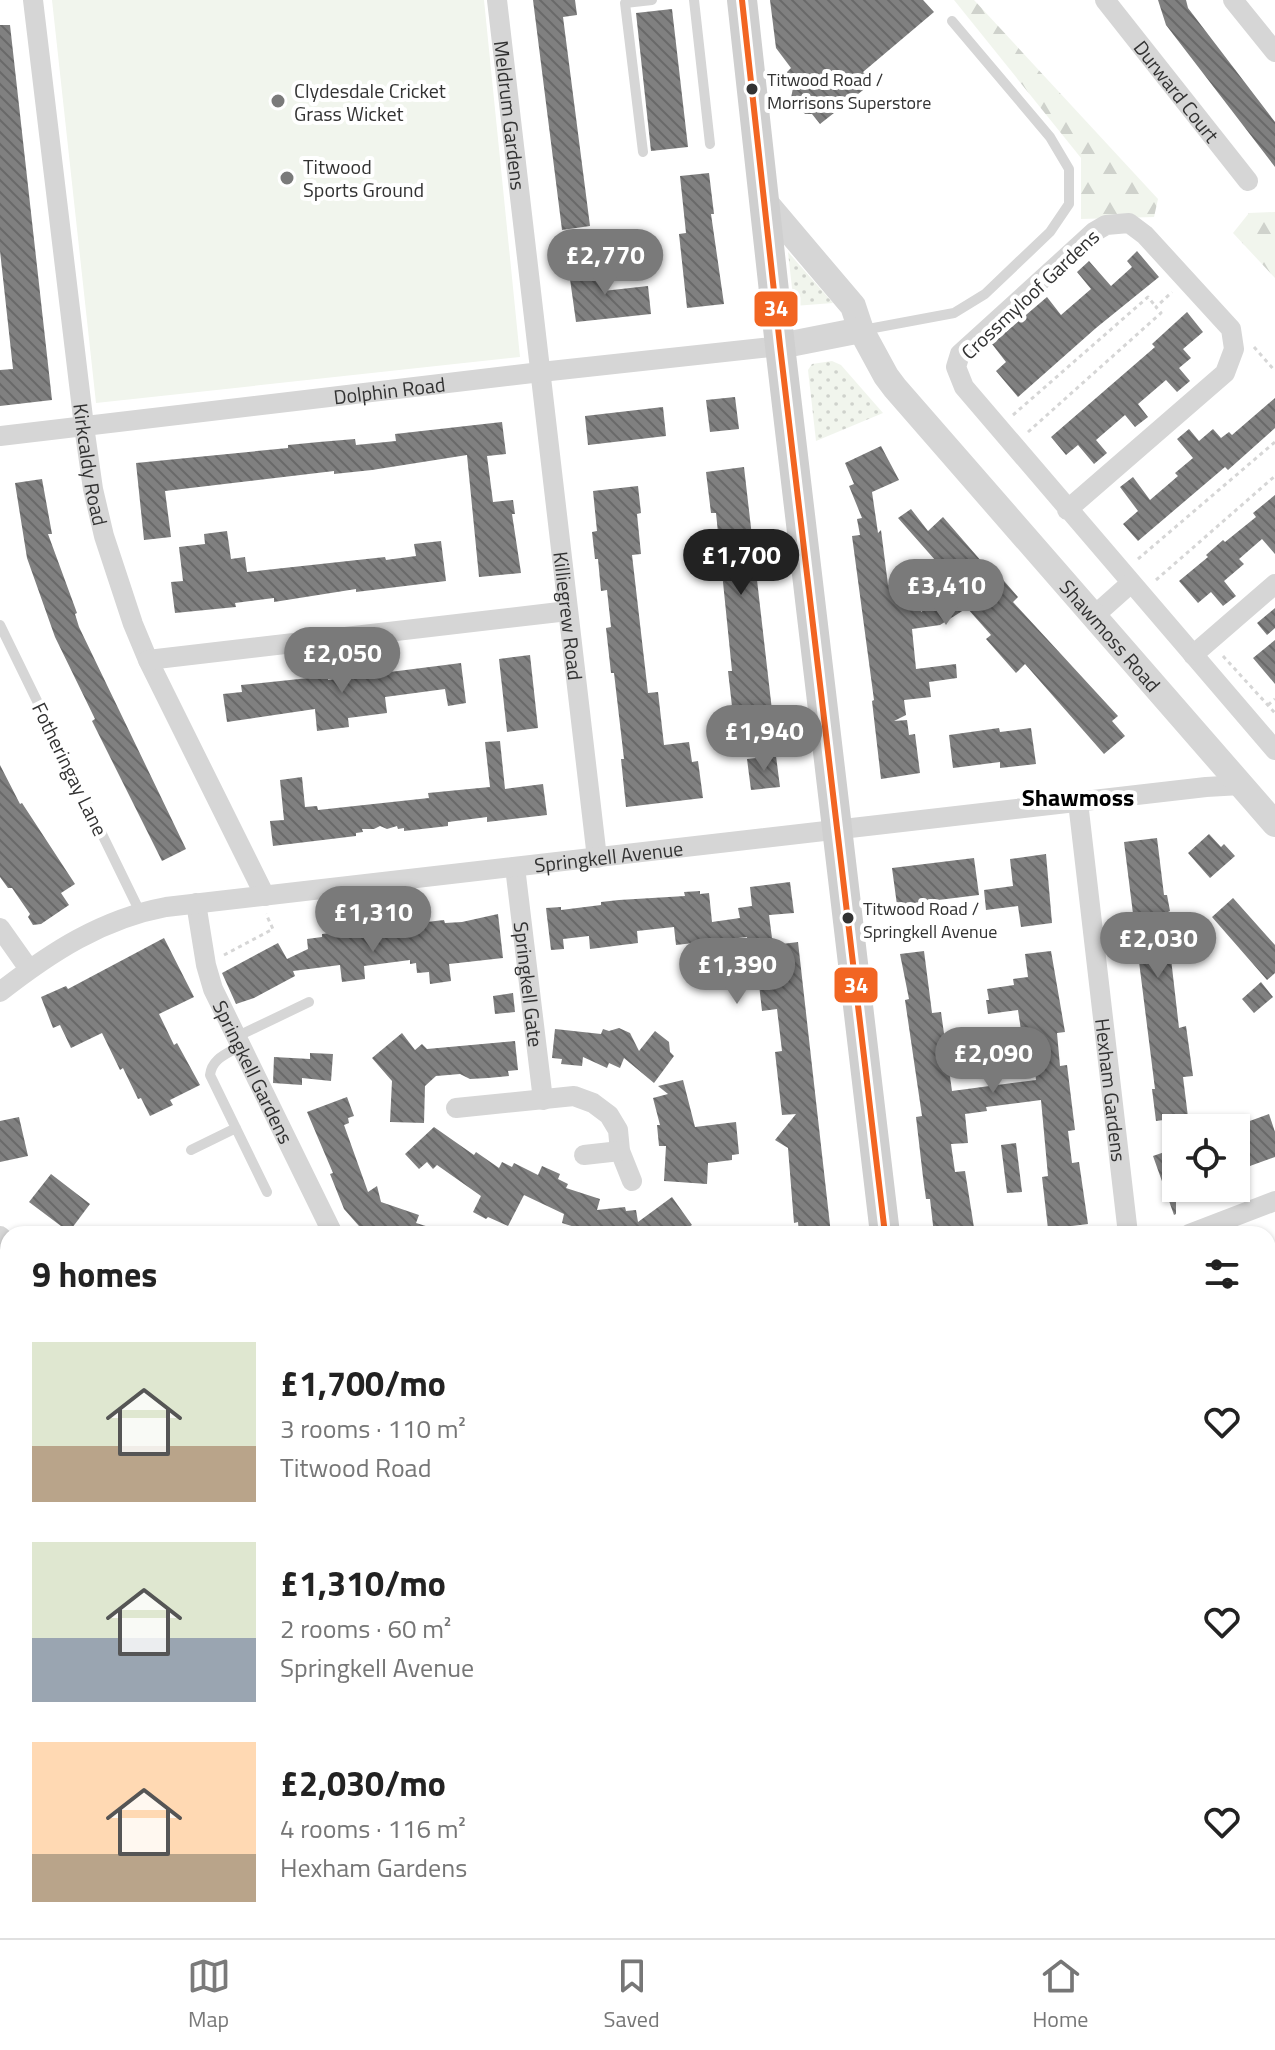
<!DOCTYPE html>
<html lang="en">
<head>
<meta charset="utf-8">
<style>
	body { margin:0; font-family:"Titillium Web",sans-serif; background:#f6f6f6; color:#222; height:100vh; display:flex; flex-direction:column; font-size:30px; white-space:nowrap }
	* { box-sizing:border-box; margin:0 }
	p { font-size:26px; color:#767676 }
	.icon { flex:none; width:44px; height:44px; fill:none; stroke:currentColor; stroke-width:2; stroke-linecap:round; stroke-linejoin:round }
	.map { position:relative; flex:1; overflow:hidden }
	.drawer { position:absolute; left:0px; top:1226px; width:1276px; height:712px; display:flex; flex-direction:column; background:#fff; border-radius:24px 24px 0 0; box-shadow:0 2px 6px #0004 }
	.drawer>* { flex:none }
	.fabs { position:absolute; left:1162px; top:1114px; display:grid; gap:16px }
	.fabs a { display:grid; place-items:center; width:88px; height:88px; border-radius:0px; background:#fff; box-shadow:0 2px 6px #0004; font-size:40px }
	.price { position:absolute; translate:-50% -68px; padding:0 18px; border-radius:28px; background:#7a7a7a; color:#fff; font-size:26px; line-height:52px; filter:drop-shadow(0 2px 4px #0008) }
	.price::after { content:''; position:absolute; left:50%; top:48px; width:24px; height:18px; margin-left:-12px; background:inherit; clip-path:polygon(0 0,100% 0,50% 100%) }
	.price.active { background:#222; color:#fff }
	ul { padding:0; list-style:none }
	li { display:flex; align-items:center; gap:24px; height:200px; padding:0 32px }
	li span { display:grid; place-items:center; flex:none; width:224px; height:160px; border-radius:0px; color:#555 }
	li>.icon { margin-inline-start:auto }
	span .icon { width:96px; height:96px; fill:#fffc; stroke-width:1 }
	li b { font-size:34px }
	h2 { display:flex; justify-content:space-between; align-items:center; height:96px; padding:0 32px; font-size:34px }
	.tab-bar { display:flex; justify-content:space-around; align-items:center; height:112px; border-top:2px solid #e0e0e0; background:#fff; font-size:22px; color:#767676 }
	.tab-bar a { display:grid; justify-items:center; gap:4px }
	.tab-bar .active { color:#7a7a7a }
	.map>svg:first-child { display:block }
</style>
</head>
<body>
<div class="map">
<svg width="1275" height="1938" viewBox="0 0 1275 1938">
	<defs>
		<pattern id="grass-dots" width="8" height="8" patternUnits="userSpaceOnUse" patternTransform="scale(2)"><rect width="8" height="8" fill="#f1f5ed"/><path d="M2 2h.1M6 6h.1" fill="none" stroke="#cfd2cc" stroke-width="1.8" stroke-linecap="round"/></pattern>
		<pattern id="forest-firs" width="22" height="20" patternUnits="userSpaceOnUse" patternTransform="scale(2)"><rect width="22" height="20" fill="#f1f5ed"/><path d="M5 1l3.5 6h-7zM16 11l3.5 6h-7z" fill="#cfd2cc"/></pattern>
		<pattern id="park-tufts" width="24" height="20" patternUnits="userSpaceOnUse" patternTransform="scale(2)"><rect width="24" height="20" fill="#f1f5ed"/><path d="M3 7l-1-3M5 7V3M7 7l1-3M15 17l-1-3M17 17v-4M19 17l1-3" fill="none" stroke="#cfd2cc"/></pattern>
		<pattern id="building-back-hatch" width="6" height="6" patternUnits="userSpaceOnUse" patternTransform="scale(2)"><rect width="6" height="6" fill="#808080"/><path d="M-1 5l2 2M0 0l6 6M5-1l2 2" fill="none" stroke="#696969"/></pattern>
	</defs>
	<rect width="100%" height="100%" fill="#fff"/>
	<path fill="url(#grass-dots)" d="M788,252L833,303L794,306Z
		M832,361L841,365L883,413L816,441L808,370L812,364Z"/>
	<path fill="url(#forest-firs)" d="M954,0H974L1158,199L1154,217L1081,219V158Z
		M1275,212V278L1233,233L1249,213Z"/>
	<path fill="url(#park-tufts)" d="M1275,1809V1938H1080L1089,1930H1268V1812Z"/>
	<path fill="#f1f5ed" d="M52,0H484L520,357L96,403Z"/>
	<path fill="url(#building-back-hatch)" d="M533,0H575L577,15L563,17L590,226L562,230Z
		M770,0H923L934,12L863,72L872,83L820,124L812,114H805L791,98L793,88L783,76L791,68L776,48Z
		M1158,0H1186L1188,8L1275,122V167L1166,25Z
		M672,9L688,147L651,151L636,13Z
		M0,25H10L52,400L0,406V370L13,369L0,251Z
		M709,173L714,214H711L724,304L687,308L679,234L686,233L680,176Z
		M1137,251L1159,277L1096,328L1018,397L996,371L1006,362L992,344L1047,297L1061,315L1091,289L1077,272L1089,261L1111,286L1132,267L1127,261Z
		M599,260L603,291L648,286L651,314L576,322L569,272L580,271L579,263Z
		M1187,312L1203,332L1183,349L1191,358L1179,368L1190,381L1177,392L1166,380L1138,404L1148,417L1135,427L1125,415L1096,440L1107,453L1094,464L1078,445L1066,455L1051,437L1155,347L1152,344Z
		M735,397L739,429L710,432L706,400Z
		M1275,398V428L1228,470L1225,467L1138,541L1123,524L1138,511L1120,487L1133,477L1150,500L1178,476L1175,473L1193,458L1177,439L1189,429L1199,441L1213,429L1221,438L1229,432L1232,435Z
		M663,407L666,436L588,445L585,416Z
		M502,422L506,454L487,456L493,502L513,500L515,514H512L521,573L479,577L467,455L372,470L334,474V471L165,491L171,537L144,540L136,463L288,448V445L319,442L355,439L356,445L396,441L395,434Z
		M881,446L899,480L872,492L878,533L881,530L888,585L917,581L921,612L958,586L898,518L911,509L928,531L943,517L995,577L998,574L1018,597L1013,602L1118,716L1112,721L1125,736L1104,754L1025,664L1016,673L986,639L991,635L967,608L940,625L912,629L916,669L956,664L957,678L929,682L931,697L904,700L906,715L894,721L907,720L909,735L915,734L920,773L881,779L872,701L874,700L852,536L860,535L857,519L862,518L849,486L854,484L845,463Z
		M744,467L773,719L734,724L728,671H732L716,513H711L706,472Z
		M42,479L52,534H48L77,613L75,614L79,627L186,849L162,861L92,721L95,719L55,637L27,558L15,483Z
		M638,486L641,513L637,514L641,554L632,555L648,693L658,692L664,745L689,742L692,762L698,761L703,798L626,807L621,759H624L614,673H611L606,628L611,627L607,590L601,591L598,559H595L592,532L597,531L593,491Z
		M1275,495V554L1262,539L1239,559L1244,564L1224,581L1236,596L1223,606L1211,592L1198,603L1179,581L1208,557L1206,555L1223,540L1225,542L1256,517L1253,513Z
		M227,531L231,559L245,557L247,572L385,557L386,560L416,556L414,544L441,541L446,581L356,592V589L274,602V598L235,603L236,607L175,613L171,582L183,581L179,547L205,544L204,534Z
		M1275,608V628L1267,635L1257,623Z
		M1275,640V684L1253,658Z
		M530,655L538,728L507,732L499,659Z
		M461,663L466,703L448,706L445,689L385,697L387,713L348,718L349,727L317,731L315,709L227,722L223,694L242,692L241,685L328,676V680L368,675L367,672L382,670V673Z
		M999,728L1000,732L1031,728L1036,764L1000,768V762L953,768L949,735Z
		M500,741L505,789L543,784L547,815L487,822V817L448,822V826L404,831V828L398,829L397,826L387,829L380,826L374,829H362L363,832L356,833V836L273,846L270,821L284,820L280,780L302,777L305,807L317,806L318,810L429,798L428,793L490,787L485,742Z
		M776,756L780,787L751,790L747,759Z
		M0,765L20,804L22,803L75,884L61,893L69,905L41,924L33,925L28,917L30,914L12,888H8L0,877Z
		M1209,834L1221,847L1224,844L1235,856L1210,878L1188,853Z
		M1157,838L1164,895H1167L1170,911L1168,912L1173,950H1170L1179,1028L1186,1026L1193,1076L1183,1077L1188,1117L1156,1121L1152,1089H1155L1124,842Z
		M1046,854L1052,923L1021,927L1018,906L986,910L984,890L1013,886L1010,859Z
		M974,858L979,895L897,905L892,868Z
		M790,882L794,913L769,915L772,938L782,944L798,942L831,1234H799L798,1222L794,1223L788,1148L775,1140L796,1114L782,1115L775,1052L782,1051L777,1009L762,1011L757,967L751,968L747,937L676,945L674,927L637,931L638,943L590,949L589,936L563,939L564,949L551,950L546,908L561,907V910L601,905V902L619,900L685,896L684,892L700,891V894L709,893L712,922L740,918L738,908L752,906L750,887Z
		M1233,898L1275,945V973L1267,980L1212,917Z
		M498,914L503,958L449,964L451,981L430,984L429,972L417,973L416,963L410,964V960L364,966L365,979L342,982L340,965L293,971L295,976L254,998L236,1004L222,973L278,943L287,959L308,949L307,939L322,937V934L444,920L445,923L462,922Z
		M164,938L194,997L159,1014L174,1045L177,1043L200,1085L170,1100L173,1105L150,1116L141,1098L138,1099L123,1068L120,1070L102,1033L71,1048L60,1025L53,1028L41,997L66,986L68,989Z
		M924,951L932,1013L941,1012L952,1091L1036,1080L1031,1036L1022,1037L1018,1010L988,1014L986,1000H989L987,989L1014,985L1013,979L1028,977L1025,954L1051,951L1065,1032L1057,1033L1060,1066L1067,1065L1075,1130L1068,1131L1072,1163L1079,1162L1088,1224L1048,1229L1042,1177L1048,1176L1041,1100L986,1107L987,1111L965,1114L968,1143L951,1144L955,1172L965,1171L975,1234H934L930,1199H926L923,1177L916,1117L922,1116L905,1000L909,999L900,954Z
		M1261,982L1273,997L1254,1013L1242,999Z
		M513,993L515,1012L495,1014L493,996Z
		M619,1028L630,1033L639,1051L655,1031L669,1042L670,1052L674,1056L654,1083L624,1058L620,1068L609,1063L607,1068L583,1057L582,1066L561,1064L562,1059L552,1058L555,1029L601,1034L603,1029L609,1031Z
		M402,1033L415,1050L422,1044L427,1049L515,1041L518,1070L508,1071L509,1076L488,1078L470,1079L460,1074L436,1076L425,1086L424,1123L390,1122L392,1081L372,1058Z
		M310,1053L333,1054L331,1081L302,1078V1085L273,1083L274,1057L310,1059Z
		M683,1080L695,1127L736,1122L739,1154L732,1155V1160L708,1163L707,1184L664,1181L666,1146H659L657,1125H660L653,1098L668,1094L658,1086Z
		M347,1097L354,1116L348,1118L349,1123L344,1125L368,1192L377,1186L381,1202L419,1215L416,1223L442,1231L441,1234H366L344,1209L330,1174L333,1173L307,1112Z
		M1269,1114L1275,1132V1157L1236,1171V1126Z
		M19,1117L28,1156L0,1162V1121Z
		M434,1127L474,1155L476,1152L499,1168L502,1162L512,1167L514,1163L538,1175L542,1166L560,1174L558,1179L568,1184L566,1188L600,1199L597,1210L625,1207L626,1211L636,1210L638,1222L672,1197L692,1225L678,1234H597L562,1223L564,1214L524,1195L508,1226L488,1217L486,1219L473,1212L481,1196L437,1165L433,1169L427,1162L419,1169L405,1154Z
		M1016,1143L1022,1192L1007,1193L1001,1145Z
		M1176,1148V1214L1174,1215L1153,1156Z
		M51,1174L90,1204L69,1232L29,1202Z"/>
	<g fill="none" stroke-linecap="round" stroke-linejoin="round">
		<path stroke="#d6d6d6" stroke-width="3" stroke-dasharray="4 4" stroke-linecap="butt" d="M1254,347L1275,371
			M1013,415L1148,297L1156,307
			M1028,432L1161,313L1156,307L1172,292
			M1138,559L1275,442
			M1156,580L1275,476
			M1223,656L1275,713
			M1268,705L1275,699
			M224,955L273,929L266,914
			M856,1933L866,1938
			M1063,1936L1071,1930"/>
		<path stroke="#d6d6d6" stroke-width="10" d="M694,0L710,144
			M643,152L625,3L652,0
			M863,330L954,313L985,294L1050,232L1069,204V169L1050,137L952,21
			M0,625L140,912
			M236,1037L309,1002
			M240,1046C227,1054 212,1058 210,1075L267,1192
			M191,1150L236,1128
			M1268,1857L1275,1853
			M1196,1930L1200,1938"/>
		<g stroke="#d6d6d6" stroke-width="20">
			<path id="s1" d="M33,0L84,426L93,489L104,536L133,624L148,660L265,896"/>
			<path id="s2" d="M497,0L597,858"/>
			<path id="s3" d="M1105,0L1248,181"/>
			<path d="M1233,0L1275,52"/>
			<path id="s4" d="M0,436L541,372L780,346"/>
			<path d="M1067,510L1225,373L1234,349L1231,329L1145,235L1129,223L1106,225L1094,232L960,354L956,367L964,387L1275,750"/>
			<path d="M1095,615L1131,583"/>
			<path d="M1193,655L1275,584"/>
			<path d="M148,660L568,611"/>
			<path id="s5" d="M1078,802L1128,1234"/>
			<path id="s6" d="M515,867L543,1100"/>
			<path id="s7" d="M196,903L206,965L213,989L333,1234"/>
			<path d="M0,928L29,969"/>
			<path id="s8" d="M0,992C51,952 102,919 166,907L1206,787L1241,785"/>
			<path d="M456,1108L574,1096L593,1103L609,1115L618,1130L620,1151L632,1181"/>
			<path d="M584,1155L620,1151"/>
			<path d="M1189,1234L1275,1201"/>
			<path d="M0,1236L8,1243"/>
			<path d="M1268,1531L1275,1530"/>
			<path d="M260,1938L262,1930"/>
		</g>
		<g stroke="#d6d6d6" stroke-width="26">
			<path d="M764,201L853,306L861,330"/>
			<path id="s9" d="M780,346L861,330L886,376L895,388L1275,824"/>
			<path d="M0,1632L8,1634"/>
			<path d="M817,1930L834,1938"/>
		</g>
		<path stroke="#cfcfcf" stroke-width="30" d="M742,0L780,346L885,1234
			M1268,1787L1275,1784
			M946,1938V1930
			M986,1938L995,1930
			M1033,1938L1041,1930"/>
		<defs>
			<path id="bus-1" d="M742,0L780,346L885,1234"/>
		</defs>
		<use href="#bus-1" stroke="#fff" stroke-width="12"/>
		<use href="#bus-1" stroke="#f26522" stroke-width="6"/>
	</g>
	<g fill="#323232" stroke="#fff" stroke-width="3">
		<circle cx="752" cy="89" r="7"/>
		<circle cx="848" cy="918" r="7"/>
	</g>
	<g fill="#7a7a7a" stroke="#fff" stroke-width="3">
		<circle cx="278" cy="101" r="8"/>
		<circle cx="287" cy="178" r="8"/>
	</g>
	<g text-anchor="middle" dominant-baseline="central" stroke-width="8" stroke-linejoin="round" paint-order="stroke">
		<g font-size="18" fill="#323232" stroke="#fff" text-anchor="start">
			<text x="767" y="79">Titwood Road /<tspan x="767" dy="23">Morrisons Superstore</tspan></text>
			<text x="863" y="908">Titwood Road /<tspan x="863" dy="23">Springkell Avenue</tspan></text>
		</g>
		<g font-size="20" fill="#323232" stroke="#fff" text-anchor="start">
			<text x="294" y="90">Clydesdale Cricket<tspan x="294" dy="23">Grass Wicket</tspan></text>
			<text x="303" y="166">Titwood<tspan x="303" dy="23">Sports Ground</tspan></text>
		</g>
		<g font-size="20" fill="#323232" stroke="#fff">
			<text stroke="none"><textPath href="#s3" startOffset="116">Durward Court</textPath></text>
			<text stroke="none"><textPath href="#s2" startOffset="116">Meldrum Gardens</textPath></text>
			<text transform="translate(1030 294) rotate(-43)">Crossmyloof Gardens</text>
			<text stroke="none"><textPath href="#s4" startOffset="392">Dolphin Road</textPath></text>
			<text stroke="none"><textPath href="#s1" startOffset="468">Kirkcaldy Road</textPath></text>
			<text stroke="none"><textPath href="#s2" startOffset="620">Killiegrew Road</textPath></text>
			<text stroke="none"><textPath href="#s9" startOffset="478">Shawmoss Road</textPath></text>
			<text transform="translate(70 769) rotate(64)">Fotheringay Lane</text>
			<text stroke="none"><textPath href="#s8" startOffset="634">Springkell Avenue</textPath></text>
			<text stroke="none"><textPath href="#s6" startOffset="118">Springkell Gate</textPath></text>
			<text stroke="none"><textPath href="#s7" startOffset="180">Springkell Gardens</textPath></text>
			<text stroke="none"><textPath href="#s5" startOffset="290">Hexham Gardens</textPath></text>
		</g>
		<g font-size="24" font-weight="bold" fill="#000" stroke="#fff">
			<text x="1078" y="797">Shawmoss</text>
		</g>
	</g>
	<g stroke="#fff" stroke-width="3">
		<rect x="753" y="290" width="46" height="38" rx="8" fill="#f26522"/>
		<rect x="833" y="966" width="46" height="38" rx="8" fill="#f26522"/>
	</g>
	<g font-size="22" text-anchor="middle" font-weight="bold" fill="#fff">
		<text x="776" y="316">34</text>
		<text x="856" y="993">34</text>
	</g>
</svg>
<div class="fabs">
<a><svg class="icon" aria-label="locate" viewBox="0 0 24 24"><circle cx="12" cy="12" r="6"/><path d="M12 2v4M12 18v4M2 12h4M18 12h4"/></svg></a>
</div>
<b class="price" style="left:605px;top:297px">£2,770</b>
<b class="price active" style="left:741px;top:597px">£1,700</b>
<b class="price" style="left:946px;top:627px">£3,410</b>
<b class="price" style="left:342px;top:695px">£2,050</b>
<b class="price" style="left:764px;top:773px">£1,940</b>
<b class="price" style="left:373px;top:954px">£1,310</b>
<b class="price" style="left:1158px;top:980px">£2,030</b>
<b class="price" style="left:737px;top:1006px">£1,390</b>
<b class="price" style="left:993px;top:1095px">£2,090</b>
<section class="drawer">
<h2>9 homes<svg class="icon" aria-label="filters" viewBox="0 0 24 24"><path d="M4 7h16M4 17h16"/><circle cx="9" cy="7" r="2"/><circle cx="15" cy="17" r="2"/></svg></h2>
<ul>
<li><span style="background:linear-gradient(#dfe7d0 65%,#b9a48a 0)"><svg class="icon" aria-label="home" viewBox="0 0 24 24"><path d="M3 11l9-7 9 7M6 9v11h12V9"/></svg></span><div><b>£1,700/mo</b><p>3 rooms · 110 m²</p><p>Titwood Road</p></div><svg class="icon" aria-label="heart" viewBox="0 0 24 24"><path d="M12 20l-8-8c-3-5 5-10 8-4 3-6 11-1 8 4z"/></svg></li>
<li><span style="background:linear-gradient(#dfe7d0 60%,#9aa5b1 0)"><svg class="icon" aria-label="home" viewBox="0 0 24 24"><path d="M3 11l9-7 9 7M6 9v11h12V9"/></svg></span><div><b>£1,310/mo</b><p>2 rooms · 60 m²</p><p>Springkell Avenue</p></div><svg class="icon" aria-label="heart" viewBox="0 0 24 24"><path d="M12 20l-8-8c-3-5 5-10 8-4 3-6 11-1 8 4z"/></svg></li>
<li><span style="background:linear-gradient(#ffd9b3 70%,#b9a48a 0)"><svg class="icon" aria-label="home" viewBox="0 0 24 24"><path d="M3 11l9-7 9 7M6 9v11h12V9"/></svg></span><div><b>£2,030/mo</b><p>4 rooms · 116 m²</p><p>Hexham Gardens</p></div><svg class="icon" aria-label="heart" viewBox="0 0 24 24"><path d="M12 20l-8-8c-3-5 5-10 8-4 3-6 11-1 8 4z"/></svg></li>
</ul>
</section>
</div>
<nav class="tab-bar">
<a class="active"><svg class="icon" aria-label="map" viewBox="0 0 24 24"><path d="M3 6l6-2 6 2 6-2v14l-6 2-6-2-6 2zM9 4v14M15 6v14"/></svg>Map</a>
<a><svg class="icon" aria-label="saved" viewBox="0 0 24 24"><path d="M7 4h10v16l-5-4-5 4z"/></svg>Saved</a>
<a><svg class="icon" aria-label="home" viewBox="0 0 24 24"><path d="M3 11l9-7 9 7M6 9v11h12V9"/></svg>Home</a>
</nav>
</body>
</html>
